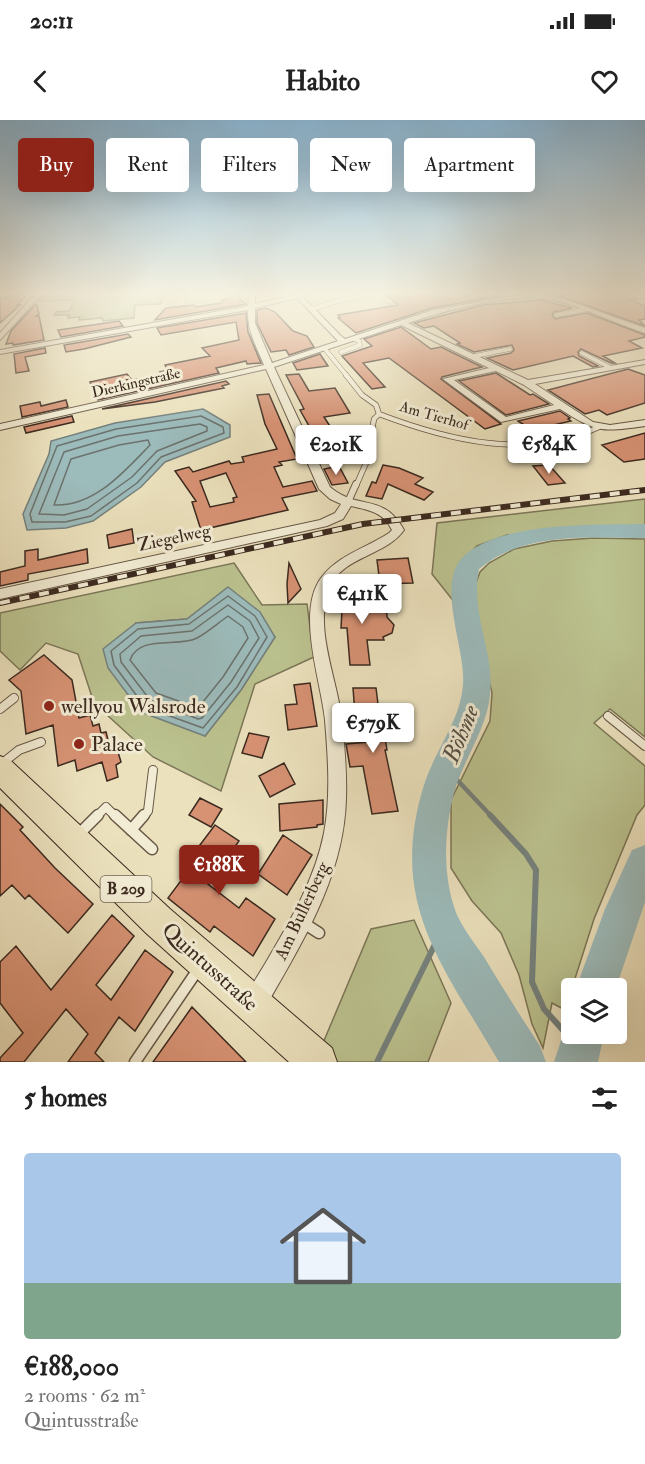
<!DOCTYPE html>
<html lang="en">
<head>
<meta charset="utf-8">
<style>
	body { margin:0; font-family:"IM FELL Double Pica",serif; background:#f6f6f6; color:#222; height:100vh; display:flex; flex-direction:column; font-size:22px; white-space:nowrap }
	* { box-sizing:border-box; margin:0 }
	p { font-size:20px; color:#767676 }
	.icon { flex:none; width:33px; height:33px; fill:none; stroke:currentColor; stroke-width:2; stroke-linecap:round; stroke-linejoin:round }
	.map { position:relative; height:942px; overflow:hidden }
	.side { display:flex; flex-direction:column; background:#fff; flex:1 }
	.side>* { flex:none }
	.banner { position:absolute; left:18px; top:18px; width:609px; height:54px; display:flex; gap:12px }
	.controls { position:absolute; left:561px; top:858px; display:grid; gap:12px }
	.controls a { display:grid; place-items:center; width:66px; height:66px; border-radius:6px; background:#fff; box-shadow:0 6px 24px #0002; font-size:30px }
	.price { position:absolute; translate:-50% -51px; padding:0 14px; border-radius:6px; background:#fff; color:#222; font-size:20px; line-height:39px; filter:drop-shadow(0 2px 3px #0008) }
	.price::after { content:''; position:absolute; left:50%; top:36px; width:18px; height:14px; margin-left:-9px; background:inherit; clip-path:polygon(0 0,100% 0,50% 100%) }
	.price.active { background:#8f2418; color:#fff }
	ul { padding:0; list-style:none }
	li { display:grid; align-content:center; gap:12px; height:318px; padding:0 24px }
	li+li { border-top:2px solid #e0e0e0 }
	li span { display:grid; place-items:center; height:186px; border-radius:6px; color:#555 }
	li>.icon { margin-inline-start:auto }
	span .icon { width:108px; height:108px; fill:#fffc; stroke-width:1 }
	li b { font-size:26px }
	h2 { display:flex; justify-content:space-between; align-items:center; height:72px; padding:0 24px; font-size:26px }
	.chip { padding:0 21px; border-radius:6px; background:#fff; box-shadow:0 6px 24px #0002; font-size:21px; line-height:54px }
	.chip.active { background:#8f2418; color:#fff }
	.status { display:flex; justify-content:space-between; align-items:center; height:42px; padding:0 30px; background:#fff; direction:ltr }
	.status svg { height:16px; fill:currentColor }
	header { display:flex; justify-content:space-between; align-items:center; height:78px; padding:0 24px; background:#fff; font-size:27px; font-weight:700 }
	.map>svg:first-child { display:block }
</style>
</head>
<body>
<div class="status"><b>20:11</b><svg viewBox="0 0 49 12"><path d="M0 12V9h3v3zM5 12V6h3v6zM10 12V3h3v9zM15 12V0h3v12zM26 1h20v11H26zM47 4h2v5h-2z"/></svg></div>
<header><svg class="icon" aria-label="back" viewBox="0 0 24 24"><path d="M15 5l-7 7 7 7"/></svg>Habito<svg class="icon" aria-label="heart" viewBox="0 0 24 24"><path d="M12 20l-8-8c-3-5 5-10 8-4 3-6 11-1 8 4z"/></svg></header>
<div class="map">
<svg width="645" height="942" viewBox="0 0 645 942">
	<rect width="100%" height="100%" fill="#ebe1bd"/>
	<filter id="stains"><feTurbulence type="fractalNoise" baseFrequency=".00333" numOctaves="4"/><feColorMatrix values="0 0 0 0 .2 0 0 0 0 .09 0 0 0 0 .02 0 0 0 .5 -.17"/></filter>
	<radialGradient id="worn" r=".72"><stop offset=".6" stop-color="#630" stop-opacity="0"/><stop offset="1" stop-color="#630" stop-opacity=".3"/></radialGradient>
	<path fill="#bbc28f" stroke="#7b7657" stroke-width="1.5" fill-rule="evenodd" d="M45,173L62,172L166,173L160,184L135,185L134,198L103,201L102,198L79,200L80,197L68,198L69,195H54L56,192L69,191L75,180L38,181Z
		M645,379V407L581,408L507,415L477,426L457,448L455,483L432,454L437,403Z
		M593,418L645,419V617L610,589L594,603L645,646V685L637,695L594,799L565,890L552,883L543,928L532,904L519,855L501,813L472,781L451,748V680L490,601L492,573L470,479L480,452L489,443L514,429L552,421Z
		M234,443L262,485L307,484L314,537L255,564L221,671L153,637L94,583L78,534L46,523L20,550L0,531V493ZM228,468L275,517L241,570L205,616L136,503L187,499Z
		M414,800L451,883L428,942H315L371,809Z"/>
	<path fill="#9cbbbb" stroke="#75817d" stroke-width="1.5" d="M203,289L230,305V317L165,342L141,367L93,401L66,408L27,410L23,394L49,334L51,321L115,303Z
		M228,467L260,492L275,517L241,570L205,616L141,592L108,548L103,529L136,503L187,499Z"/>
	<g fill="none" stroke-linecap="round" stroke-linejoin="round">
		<path stroke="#6c726d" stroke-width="1.5" d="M201,296L223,307L224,313L161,337L137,363L91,396L65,402H32L30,394L57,326L116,309Z
			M200,304L207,307V311L157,331L132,357L87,389L64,395L39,394L64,332L118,316Z
			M148,320L150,325C124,352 94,387 54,385L71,339L119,325Z
			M228,476L255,496L267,517L237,567L203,608L145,587L114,545L111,531L138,509L189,504Z
			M228,485L250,501L259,518L231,562L202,598L198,599L150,580L121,542L120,534L141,516L192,511Z
			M228,496L243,507L248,518L223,557L198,588L156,573L130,540C139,514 179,528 197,518C208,512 218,503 228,496Z"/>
		<path stroke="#75817d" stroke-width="4.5" d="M446,648L492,697"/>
		<path stroke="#75817d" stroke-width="6" d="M490,695L526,734L536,750L532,862L544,889L579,928
			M377,942L443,808"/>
		<path fill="#9cbbbb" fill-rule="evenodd" d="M645,404V418C590,418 524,411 479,449C470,496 495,530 490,575C487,609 463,640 454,673C444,711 442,758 457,795C464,810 475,824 484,837C502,867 521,897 540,926L546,942H499C443,845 387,784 424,665C435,630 461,600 463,564C466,530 437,468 461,439C495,401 597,405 645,404Z
			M645,725V782L616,868H576L605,789L632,730Z
			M572,897V914H604L598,942H554L568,899Z"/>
	</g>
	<path fill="#d79274" stroke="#3b291f" stroke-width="1.5" fill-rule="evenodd" d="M30,172L17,185H20L0,203V179Z
		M240,172V179L246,184L155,200L166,188L194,185L195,187L222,183V180L229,179V173Z
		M383,172H499V176L432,188L356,213L338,198L340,197L338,195L398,185Z
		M600,172H626L637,179L630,180L645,186V199L639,200L645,206L560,176L574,173L581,176Z
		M541,180L572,188L554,192L552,195L555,199L587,193L645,215V217L629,221L642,228L603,236L615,243H611L581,229L578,232L579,236L598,246L593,247L573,236L513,250L487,238L511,233L514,230L512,225L474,232L457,224L460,223L434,206L424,208L414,203L483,185Z
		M35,185H37L39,194L36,196H39L44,220L13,225V223L6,224L11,211Z
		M266,188L275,192L293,211L307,216L314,227L289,235L286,230L271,232L257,203V190Z
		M246,193L248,212L261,243L247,244L246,241L216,248L219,253L98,280L90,262L127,254L132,260L162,254L160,252L168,250L165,245L210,236L202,228L239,220L236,202L161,215L157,208Z
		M119,201L123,206L61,217L58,210Z
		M401,207L431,229L441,227L482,247L442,257L441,259L501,304L485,309L389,238L363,243L385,267L372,269L342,236L372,226L364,219Z
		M128,214L131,217L84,229L66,232L64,225Z
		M45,228L46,233L25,237L29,251L16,253L14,234Z
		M320,234L328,246L297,250L293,243Z
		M628,249L645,255V283L607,295L599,290L585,294L548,270Z
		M496,253L530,275L533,274L549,284L506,295L459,261Z
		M299,254L309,271L335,268L350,293L324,297L337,317L317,320L300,290L304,289L286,255Z
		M226,261L229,264L222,266L224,268L155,282L102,289Z
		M269,274L297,339L279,342L282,345L274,347L283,367L312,361L317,371L282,378L288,390L201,410L192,382L196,381L175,351L189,347L193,352L229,341L231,344L244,342L242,337L277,329L265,304L257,275ZM226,353L237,377L233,378L234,382L210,387L200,361Z
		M66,280L68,287L22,297L20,286L40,282L41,286Z
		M560,291L570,298L568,299L571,301L532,310L518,301Z
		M72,296L74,302L26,313L24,307Z
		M645,313V339L624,342L602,325Z
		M383,345L399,348L423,358L415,364L433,372L424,380L388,364L382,379L366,376L372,362L376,363Z
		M549,345L565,363L548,365L533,346Z
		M339,346L348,363L332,365L324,349Z
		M132,409L134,423L109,428L107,415Z
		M38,429V440L87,429L88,443L28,454V460L0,466V452L25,446V431Z
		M408,438L413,463L380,464L377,440Z
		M289,443L301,469L288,483L287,464Z
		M352,461L366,467L361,475V492L377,490L387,493V497L394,505L392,513L383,517L384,520H367L370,545H350L347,508H341L343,472Z
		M44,535L72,560L79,598L90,595L93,606L99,604L101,613L106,612L109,624L115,622L121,642L116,645L118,657L107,661L102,642L77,651L75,640L58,646L53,605L26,614L21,571L9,560Z
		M310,563L317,606L288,610L285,585L297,584L294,565Z
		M353,568H376L380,600H382L387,630H385L398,691L372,694L363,646L350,647L346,624L368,622L364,594H355Z
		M249,613L269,617L262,638L242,633Z
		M284,643L295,664L270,677L259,656Z
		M200,678L222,689L211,707L189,695Z
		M323,680V704L317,705V707L280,711L279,684Z
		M0,684L23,707L20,710L55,748L93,784L68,813L29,775L25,779L12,765L0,776Z
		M215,705L239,721L208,764L239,788L246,778L275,799L253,836L214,806L210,812L168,778L189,750L184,746Z
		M283,715L312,735L287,775L258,754Z
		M112,795L134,816L96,865L111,880L145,830L173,852L135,911L119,897L95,933L104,942H68L88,914L66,889L24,942H0V938L23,913L0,883V842L16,826L51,870Z
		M192,887L246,942H153Z"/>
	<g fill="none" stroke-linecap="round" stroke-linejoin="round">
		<defs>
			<path id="service-far4" d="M312,189L337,181L378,174L390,182
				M556,195L588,189
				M325,229L347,256
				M341,232L360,225L359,221L354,219
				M582,233L611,248
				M475,236L510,229"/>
			<path id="service-far3" d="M346,255L362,275L376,285L379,294
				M379,294C450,321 527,340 599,307
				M356,366L366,343L374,299L379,294"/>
			<path id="service-far2" d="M348,382L356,364"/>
			<path id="service-far1" d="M0,589L14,578
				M608,596L645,626
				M0,645L19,630L41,622
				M96,697L106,687L116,697
				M143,697L148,691L153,650"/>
			<path id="service" d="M115,695L152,729
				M131,710L144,695
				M78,715L98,695
				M302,802L319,813
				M135,942L199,848"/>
			<path id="minor" d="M23,172L20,174L0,177V173Z
				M37,172H44L0,220V213Z
				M249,172H255V184L306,172H319L303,177L340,215L345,219L433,190L532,173L561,178L645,208V213C616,204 588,189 558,181C518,170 447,190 408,203L528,260L645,240V244L535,264L593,302L610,305L645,300V306C602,312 597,313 560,289L501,302L443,259L489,248L401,205L274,247L330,367C358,391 383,372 404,410C386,436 343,436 330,467C314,504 334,551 340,588C344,618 347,649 346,679C344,758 300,826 262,893L254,897L246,893L242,885C249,868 260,853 269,837C292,798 315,758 324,713C331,676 328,637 325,600C321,561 296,492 321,458C338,435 366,428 389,413L392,410C383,392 369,390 351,386L343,399L327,406L0,479V469L320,400L335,393L341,384L330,379L319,369L266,249L0,310V304L264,245C256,226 247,210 248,190L0,234V230L248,186ZM297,178L338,221L272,243L255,203V188ZM496,251L524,265L554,285L506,297L454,260Z
				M628,172L645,175V179L629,173Z"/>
			<path id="primary" d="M0,636L10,640L170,789L332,928L337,942H289L146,813L0,668Z"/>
		</defs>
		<use href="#service-far4" stroke="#675746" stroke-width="5"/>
		<use href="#service-far3" stroke="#675746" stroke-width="6"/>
		<use href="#service-far2" stroke="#675746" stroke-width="8"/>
		<use href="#service-far1" stroke="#675746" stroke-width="10"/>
		<use href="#service" stroke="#675746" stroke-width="13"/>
		<use href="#minor" stroke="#675746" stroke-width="2"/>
		<use href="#primary" stroke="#3b291f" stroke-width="2"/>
		<use href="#service-far4" stroke="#f2ecd4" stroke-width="4"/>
		<use href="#service-far3" stroke="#f2ecd4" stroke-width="4.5"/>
		<use href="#service-far2" stroke="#f2ecd4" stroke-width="6"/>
		<use href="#service-far1" stroke="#f2ecd4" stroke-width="8"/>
		<use href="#service" stroke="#f2ecd4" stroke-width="10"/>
		<use href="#minor" fill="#f2ecd4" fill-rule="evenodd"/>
		<use href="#primary" fill="#ebe1bd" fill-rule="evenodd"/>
		<defs>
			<path id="rail" d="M0,483L363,404L645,370"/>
		</defs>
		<use href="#rail" stroke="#3b291f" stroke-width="6"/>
		<use href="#rail" stroke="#f2ecd4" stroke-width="4" stroke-dasharray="10" stroke-linecap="butt"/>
	</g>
	<linearGradient id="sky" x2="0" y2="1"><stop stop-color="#89b7d6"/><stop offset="0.57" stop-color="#f6f2e1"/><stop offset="1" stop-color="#f6f2e1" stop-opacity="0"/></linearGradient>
	<rect width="645" height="304" fill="url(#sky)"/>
	<g fill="#8f2418" stroke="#f2ecd4" stroke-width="2">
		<circle cx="49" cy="586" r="6"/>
		<circle cx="79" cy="624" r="6"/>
	</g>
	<g text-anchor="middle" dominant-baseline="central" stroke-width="6" stroke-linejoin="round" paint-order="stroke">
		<g font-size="15" fill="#3b291f" stroke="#f2ecd4">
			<text transform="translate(136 263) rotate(-13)">Dierkingstraße</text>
			<text transform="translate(434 296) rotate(16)">Am Tierhof</text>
		</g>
		<rect fill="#f2ecd4" stroke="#726455" stroke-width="1.5" x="100.5" y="756" width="51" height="26" rx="4.5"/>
		<g font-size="16" font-weight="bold" fill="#3b291f">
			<text x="126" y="769">B 209</text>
		</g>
		<g font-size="18" fill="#3b291f" stroke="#f2ecd4">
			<text transform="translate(174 418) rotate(-12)">Ziegelweg</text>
			<text transform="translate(302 791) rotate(-65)">Am Bullerberg</text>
		</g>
		<g font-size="21" fill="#3b291f" stroke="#f2ecd4" text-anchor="start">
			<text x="61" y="586">wellyou Walsrode</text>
			<text x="91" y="624">Palace</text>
		</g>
		<g font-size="21" fill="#3b291f" stroke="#f2ecd4">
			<text transform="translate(210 847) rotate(42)">Quintusstraße</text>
		</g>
		<g font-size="24" font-style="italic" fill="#534e46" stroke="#f2ecd4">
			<text transform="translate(461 614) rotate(-68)">Böhme</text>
		</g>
	</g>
	<rect width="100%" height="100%" filter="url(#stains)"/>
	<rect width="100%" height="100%" fill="url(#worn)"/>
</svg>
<div class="controls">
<a><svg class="icon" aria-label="layers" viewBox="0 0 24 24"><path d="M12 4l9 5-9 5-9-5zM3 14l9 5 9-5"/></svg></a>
</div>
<b class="price" style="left:549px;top:355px">€584K</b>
<b class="price" style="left:336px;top:356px">€201K</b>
<b class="price" style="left:362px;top:505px">€411K</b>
<b class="price" style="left:373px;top:634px">€579K</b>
<b class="price active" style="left:219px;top:776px">€188K</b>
<div class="banner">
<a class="chip active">Buy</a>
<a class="chip">Rent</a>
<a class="chip">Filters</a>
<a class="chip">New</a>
<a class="chip">Apartment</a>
</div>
</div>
<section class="side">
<h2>5 homes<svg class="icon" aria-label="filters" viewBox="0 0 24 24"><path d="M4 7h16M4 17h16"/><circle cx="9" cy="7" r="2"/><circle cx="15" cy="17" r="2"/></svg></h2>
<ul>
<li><span style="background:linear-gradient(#a9c7e8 70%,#7fa58c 0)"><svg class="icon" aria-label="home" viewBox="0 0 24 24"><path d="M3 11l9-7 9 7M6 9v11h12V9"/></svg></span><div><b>€188,000</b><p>2 rooms · 62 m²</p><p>Quintusstraße</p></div></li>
</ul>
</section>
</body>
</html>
